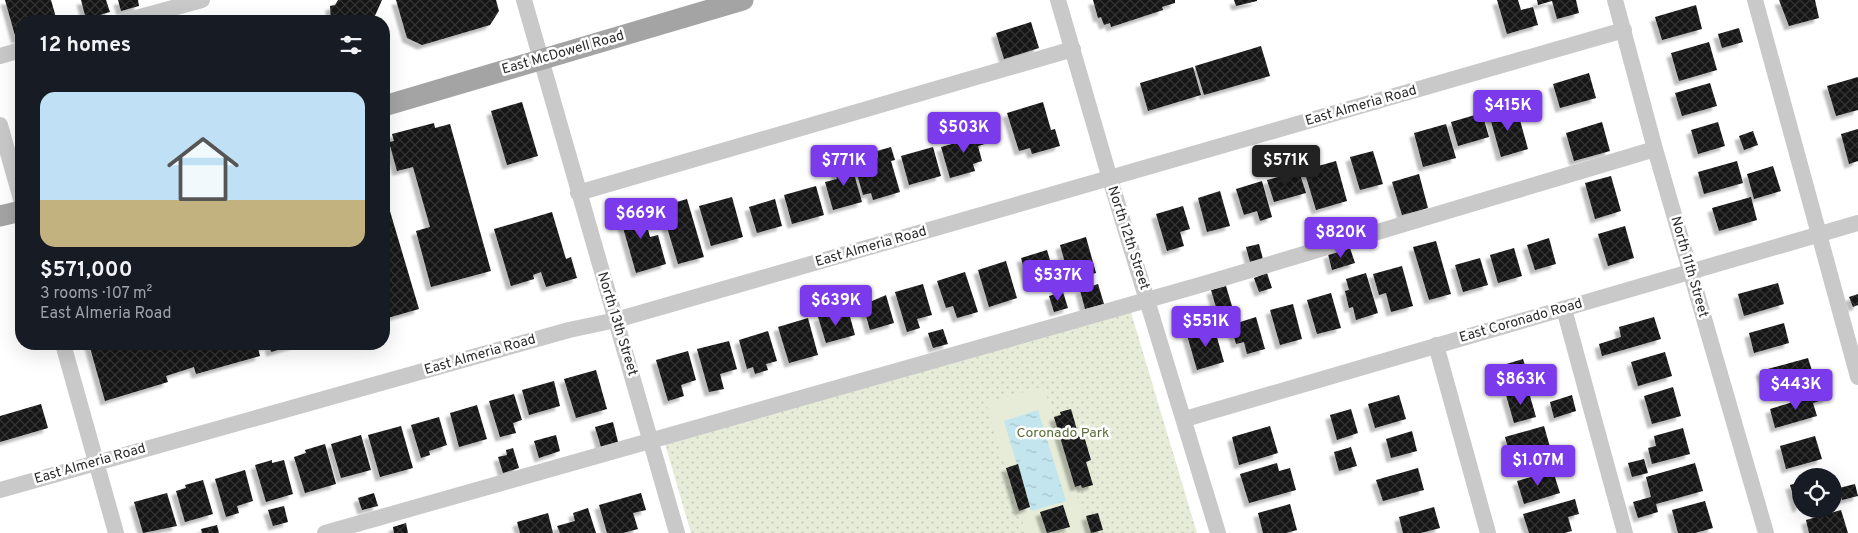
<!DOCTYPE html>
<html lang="en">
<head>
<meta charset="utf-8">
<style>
	body { margin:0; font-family:Overpass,sans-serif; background:#242831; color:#f1f3f6; height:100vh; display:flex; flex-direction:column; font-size:19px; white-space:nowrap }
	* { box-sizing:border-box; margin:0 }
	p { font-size:16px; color:#9ea1a6 }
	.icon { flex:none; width:28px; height:28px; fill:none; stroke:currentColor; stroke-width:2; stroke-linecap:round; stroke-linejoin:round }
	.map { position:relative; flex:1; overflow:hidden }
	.drawer { position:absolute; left:15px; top:15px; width:375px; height:335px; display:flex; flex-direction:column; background:#171b24; border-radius:20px; box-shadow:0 5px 20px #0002 }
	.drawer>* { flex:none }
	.tools { position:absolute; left:1792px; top:468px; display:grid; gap:10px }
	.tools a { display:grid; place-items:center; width:50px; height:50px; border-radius:50%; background:#171b24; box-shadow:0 5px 20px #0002; font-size:25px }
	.price { position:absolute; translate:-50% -42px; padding:0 11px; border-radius:5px; background:#7c3aed; color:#fff; font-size:16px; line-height:32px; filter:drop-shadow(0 1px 2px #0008) }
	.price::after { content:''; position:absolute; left:50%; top:30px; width:15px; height:11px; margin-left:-8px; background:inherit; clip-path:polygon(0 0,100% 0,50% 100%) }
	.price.on { background:#222; color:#fff }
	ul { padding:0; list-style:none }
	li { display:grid; align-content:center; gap:10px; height:265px; padding:0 25px }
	li span { display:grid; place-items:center; height:155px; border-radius:15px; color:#555 }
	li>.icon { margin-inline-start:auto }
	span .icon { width:90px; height:90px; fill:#fffc; stroke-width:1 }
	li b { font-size:21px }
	h2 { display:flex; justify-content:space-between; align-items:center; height:60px; padding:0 25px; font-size:21px }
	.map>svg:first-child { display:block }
</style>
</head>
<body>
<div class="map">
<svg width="1858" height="533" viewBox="0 0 1858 533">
	<defs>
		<pattern id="park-dots" width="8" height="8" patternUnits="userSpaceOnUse" patternTransform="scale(1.25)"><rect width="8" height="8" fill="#e6ecd8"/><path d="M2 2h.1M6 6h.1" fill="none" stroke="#c5cbba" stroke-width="1.8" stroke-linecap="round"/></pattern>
		<pattern id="water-ripples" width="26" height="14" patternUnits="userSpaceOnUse" patternTransform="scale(1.25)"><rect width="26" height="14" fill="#c2e5ee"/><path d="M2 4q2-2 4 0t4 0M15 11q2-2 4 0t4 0" fill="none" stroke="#a7c5cc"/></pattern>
		<pattern id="building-cross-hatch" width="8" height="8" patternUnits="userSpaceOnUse" patternTransform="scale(1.25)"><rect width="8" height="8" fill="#131313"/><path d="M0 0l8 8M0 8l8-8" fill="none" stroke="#363636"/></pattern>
		<filter id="shadow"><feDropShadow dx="-4.5" dy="4.5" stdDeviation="1" flood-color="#0004"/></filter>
	</defs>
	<rect width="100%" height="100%" fill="#fff"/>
	<path fill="url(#park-dots)" d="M1130,309L1197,533H691L665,444Z"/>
	<path fill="#e6ecd8" d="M1044,386L1081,509L1086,516L1092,533H1026L986,403Z"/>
	<path fill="url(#water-ripples)" d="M1038,410L1066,501L1031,511L1004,421Z"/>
	<path fill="url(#building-cross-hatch)" filter="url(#shadow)" d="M5,0H51L57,21H21V38L16,39Z
		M81,0H106L110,12L86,19Z
		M118,0H138L139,6L121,11Z
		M338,0H382L374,18L375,21H331L330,6L335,5Z
		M396,0H496L499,11L490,25L422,45L407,38Z
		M1093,0H1175V3L1162,7L1163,10L1111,27L1110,23L1104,25L1101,17L1098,18Z
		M1234,0H1257V1L1236,6Z
		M1497,0H1518L1521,10L1533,7L1538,25L1507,34Z
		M1537,0H1576L1579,13L1557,19L1552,1L1538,5Z
		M1779,0H1815L1819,18L1789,26Z
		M1696,5L1702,29L1662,40L1655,17Z
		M1031,22L1039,48L1004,59L996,33Z
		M1739,28L1743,42L1722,48L1718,34Z
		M1709,42L1717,70L1679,81L1671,53Z
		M1261,46L1270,76L1204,95L1195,66Z
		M1193,67L1201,95L1148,111L1140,83Z
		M1589,73L1596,98L1560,108L1553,84Z
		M1858,77V110L1836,116L1827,86Z
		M1710,83L1717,106L1682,116L1675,93Z
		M522,102L538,156L507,165L491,111Z
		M1043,102L1051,130L1055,129L1060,146L1032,154L1030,148L1019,151L1007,113Z
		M1516,106L1528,149L1501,157L1489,114Z
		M1482,113L1489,137L1458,146L1451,122Z
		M1602,122L1610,151L1574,161L1566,133Z
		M1718,122L1725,146L1698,154L1691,130Z
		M434,123L435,128L450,124L491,271L431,287L416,231L430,227L413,167L397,171L389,142L394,141L392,134Z
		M1446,124L1456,158L1423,167L1414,133Z
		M981,129L985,144L978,146L982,161L973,164L975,171L950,178L941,147L963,141L962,134Z
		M1858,129V161L1849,164L1841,134Z
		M1753,131L1758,145L1744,150L1739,136Z
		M891,147L895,160L891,161L900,192L873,200L871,193L863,195L854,164L878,157L877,151Z
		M933,147L941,176L909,185L901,156Z
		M1373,151L1383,184L1360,190L1350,157Z
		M850,160L862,202L833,210L825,182L837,179L833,165Z
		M1336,161L1347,201L1316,210L1304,170Z
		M1737,161L1743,183L1704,194L1698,172Z
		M1773,166L1781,191L1754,199L1747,174Z
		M1299,171L1306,193L1274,202L1267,180Z
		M1419,174L1428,208L1402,215L1392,182Z
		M1611,176L1621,211L1595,219L1585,183Z
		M1262,181L1272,217L1260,221L1257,211L1244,215L1236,189Z
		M816,186L824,215L792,224L784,195Z
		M384,191L419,309L384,319Z
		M1220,191L1230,226L1207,232L1198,198Z
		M732,197L743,237L711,246L699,206Z
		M1751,197L1757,220L1719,231L1712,208Z
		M687,199L704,257L678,264L663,214L659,215L656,208Z
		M775,199L782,226L757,233L749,207Z
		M641,204L650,237L658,235L666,264L636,273L618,210Z
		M1183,206L1190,229L1180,232L1184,246L1167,251L1156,214Z
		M552,212L566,259L571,257L577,278L546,287L541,272L533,275L534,279L511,286L494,229Z
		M1625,226L1634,258L1608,266L1598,234Z
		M1086,237L1096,273L1070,281L1060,245Z
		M1549,238L1556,264L1535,270L1527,245Z
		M1436,241L1451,294L1429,300L1413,247Z
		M1259,244L1263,259L1250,262L1246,247Z
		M1350,248L1355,263L1332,270L1328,254Z
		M1514,248L1522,276L1498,283L1490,255Z
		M1047,250L1055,277L1047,279L1045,275L1027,280L1021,258Z
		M1480,258L1488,285L1463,292L1455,265Z
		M1006,261L1017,298L989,307L978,270Z
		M1402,266L1413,306L1391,312L1386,293L1379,295L1373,274Z
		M965,272L978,312L957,318L953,306L946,308L937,281Z
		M1267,273L1272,288L1259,292L1254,278Z
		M1366,273L1378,313L1356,320L1353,307L1349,308L1345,291L1349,290L1346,279Z
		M1778,283L1784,304L1744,316L1738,294Z
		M923,284L932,315L917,319L920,328L907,332L895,292Z
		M1098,284L1104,304L1085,309L1080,290Z
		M1226,286L1237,323L1256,317L1265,349L1247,354L1244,342L1236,344L1231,326L1222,328L1211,290Z
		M1063,292L1068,308L1054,312L1049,296Z
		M1331,293L1341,328L1317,334L1307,300Z
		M1858,294V305L1853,307L1849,297Z
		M886,295L894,323L870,330L863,305Z
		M1293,304L1302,339L1280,345L1270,310Z
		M839,311L840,315L849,313L855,335L826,343L818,317Z
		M1654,317L1661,339L1602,356L1599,344L1621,337L1619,327Z
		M808,318L818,355L789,363L778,327Z
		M1784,323L1789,343L1754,353L1749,333Z
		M1214,327L1224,362L1197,370L1187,335Z
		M943,329L948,344L933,348L928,333Z
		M768,331L777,361L766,364L768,370L755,374L753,367L747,369L739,340Z
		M729,341L737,369L720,374L724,389L709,392L697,349Z
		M89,344H298L271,352L269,345L258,348L260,356L196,374L194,367L166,376L168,382L105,401Z
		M688,351L696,380L681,385L684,396L668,401L656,360Z
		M1665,352L1672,376L1638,386L1631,362Z
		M1808,358L1814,377L1766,391L1760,371Z
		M1523,359L1529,378L1495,387L1490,369Z
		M596,370L607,409L576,418L564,379Z
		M554,381L560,406L529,415L522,390Z
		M1673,387L1681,416L1652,424L1644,396Z
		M1528,389L1536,417L1514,423L1506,395Z
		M1827,392L1828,398L1813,403L1817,416L1775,428L1770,409Z
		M514,394L522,420L513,423L516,433L500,437L489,401Z
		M1399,395L1406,419L1375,428L1368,404Z
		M1572,395L1576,411L1554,418L1550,402Z
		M41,404L48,428L0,442V416Z
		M477,405L487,439L459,447L450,413Z
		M1071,409L1079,437L1084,436L1091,460L1086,462L1093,485L1082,488L1081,485L1075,487L1054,417L1061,415L1060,412Z
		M1351,409L1358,433L1337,440L1330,415Z
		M439,417L447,445L429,451L430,455L421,458L411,425Z
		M613,422L618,442L601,447L595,427Z
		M401,426L413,468L380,477L368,435Z
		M1270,426L1278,453L1239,465L1232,437Z
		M1544,426L1552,454L1513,465L1505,437Z
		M1683,428L1690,454L1652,464L1648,448L1656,446L1654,436Z
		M1412,431L1417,451L1391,458L1386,439Z
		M361,435L371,470L341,478L331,444Z
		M556,435L560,451L539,458L534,441Z
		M1815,436L1822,459L1786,469L1780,446Z
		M325,444L336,484L305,493L294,457L306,453L305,450Z
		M1351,447L1357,466L1339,471L1334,452Z
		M513,448L519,468L503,473L498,457L507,455L506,450Z
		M1644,459L1648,473L1632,477L1628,463Z
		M272,460V463L284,460L293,494L266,502L255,465Z
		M1277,463L1279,471L1290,468L1296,490L1249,503L1240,474Z
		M1695,463L1703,491L1656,504L1658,512L1638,518L1633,502L1651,497L1646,477Z
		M1018,464L1030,507L1019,511L1006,468Z
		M1418,468L1424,490L1383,501L1376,480Z
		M245,470L253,501L237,506L239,513L226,517L215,479Z
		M1553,471L1560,493L1524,504L1517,481Z
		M203,480L213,514L185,522L176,491L186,488L185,485Z
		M1801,482V506L1797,508L1790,485Z
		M1855,484L1858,496L1842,500L1839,488Z
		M167,493L177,526L143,533L134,502Z
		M374,493L378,506L362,510L358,498Z
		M641,493L646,510L633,513L638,529L623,533H607L599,505Z
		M1575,499L1579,514L1568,517L1572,531L1564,533H1529L1523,514Z
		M1705,501L1713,528L1695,533H1678L1672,510Z
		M1290,504L1297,530L1286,533H1263L1258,513Z
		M1063,505L1070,527L1047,533L1040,512Z
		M284,506L288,522L273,526L268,510Z
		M1434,507L1440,528L1421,533H1403L1399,517Z
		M588,508L596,533H560L557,526L575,521L573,513Z
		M1841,510L1848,533H1809L1806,520Z
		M548,513L553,533H520L517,522Z
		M1098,513L1103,530L1091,533L1086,516Z
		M406,523L408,533H394L393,527Z
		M217,525L219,533H202L201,529Z"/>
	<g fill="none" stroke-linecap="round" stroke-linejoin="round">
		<path stroke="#c9c9c9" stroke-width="16" d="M524,0L677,533
			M1058,0L1110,179L1218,533
			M1615,0L1655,149L1766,533
			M1755,0L1858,377
			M125,21L202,0
			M0,56L21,50
			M0,125L21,199
			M578,193L1073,49
			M1564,309L1625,533
			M63,344L116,533
			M1436,345L1488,533
			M1185,419L1858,223
			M0,490L569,330L616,320L1624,30
			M325,533L1207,283L1655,149"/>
		<path stroke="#a4a4a4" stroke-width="21" d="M384,106L743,0
			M0,216L21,211"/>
	</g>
	<g text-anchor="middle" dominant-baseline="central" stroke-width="5" stroke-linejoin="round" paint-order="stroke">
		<g font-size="14" fill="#2c2c2c" stroke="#fff">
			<text transform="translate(563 53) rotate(-16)">East McDowell Road</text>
			<text transform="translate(1361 106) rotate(-16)">East Almeria Road</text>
			<text transform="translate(1128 238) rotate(72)">North 12th Street</text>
			<text transform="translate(871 247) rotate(-16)">East Almeria Road</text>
			<text transform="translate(1689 267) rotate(74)">North 11th Street</text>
			<text transform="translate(1521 321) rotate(-16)">East Coronado Road</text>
			<text transform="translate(617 324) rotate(73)">North 13th Street</text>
			<text transform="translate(480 355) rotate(-16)">East Almeria Road</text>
			<text transform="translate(90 464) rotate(-16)">East Almeria Road</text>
		</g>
		<g font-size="14" fill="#5a6c36" stroke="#fff">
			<text x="1063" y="433">Coronado Park</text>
		</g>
	</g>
</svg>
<div class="tools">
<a><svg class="icon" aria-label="locate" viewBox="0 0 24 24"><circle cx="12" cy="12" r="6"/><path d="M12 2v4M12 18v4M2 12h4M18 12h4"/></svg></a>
</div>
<b class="price" style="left:1508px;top:132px">$415K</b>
<b class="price" style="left:964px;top:154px">$503K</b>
<b class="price" style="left:844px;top:187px">$771K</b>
<b class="price on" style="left:1286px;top:187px">$571K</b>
<b class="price" style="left:641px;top:240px">$669K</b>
<b class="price" style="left:1341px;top:259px">$820K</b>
<b class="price" style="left:1058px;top:302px">$537K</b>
<b class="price" style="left:836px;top:327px">$639K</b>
<b class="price" style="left:1206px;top:348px">$551K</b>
<b class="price" style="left:1521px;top:406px">$863K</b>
<b class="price" style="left:1796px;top:411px">$443K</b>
<b class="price" style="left:1538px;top:487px">$1.07M</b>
<section class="drawer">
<h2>12 homes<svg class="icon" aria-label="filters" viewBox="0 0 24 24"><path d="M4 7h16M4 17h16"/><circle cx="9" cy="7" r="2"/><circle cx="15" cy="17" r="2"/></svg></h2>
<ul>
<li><span style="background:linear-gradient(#bfe0f5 70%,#c2b280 0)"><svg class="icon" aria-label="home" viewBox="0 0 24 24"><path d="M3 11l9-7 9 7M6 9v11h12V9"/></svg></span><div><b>$571,000</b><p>3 rooms · 107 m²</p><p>East Almeria Road</p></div></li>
</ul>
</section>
</div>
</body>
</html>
